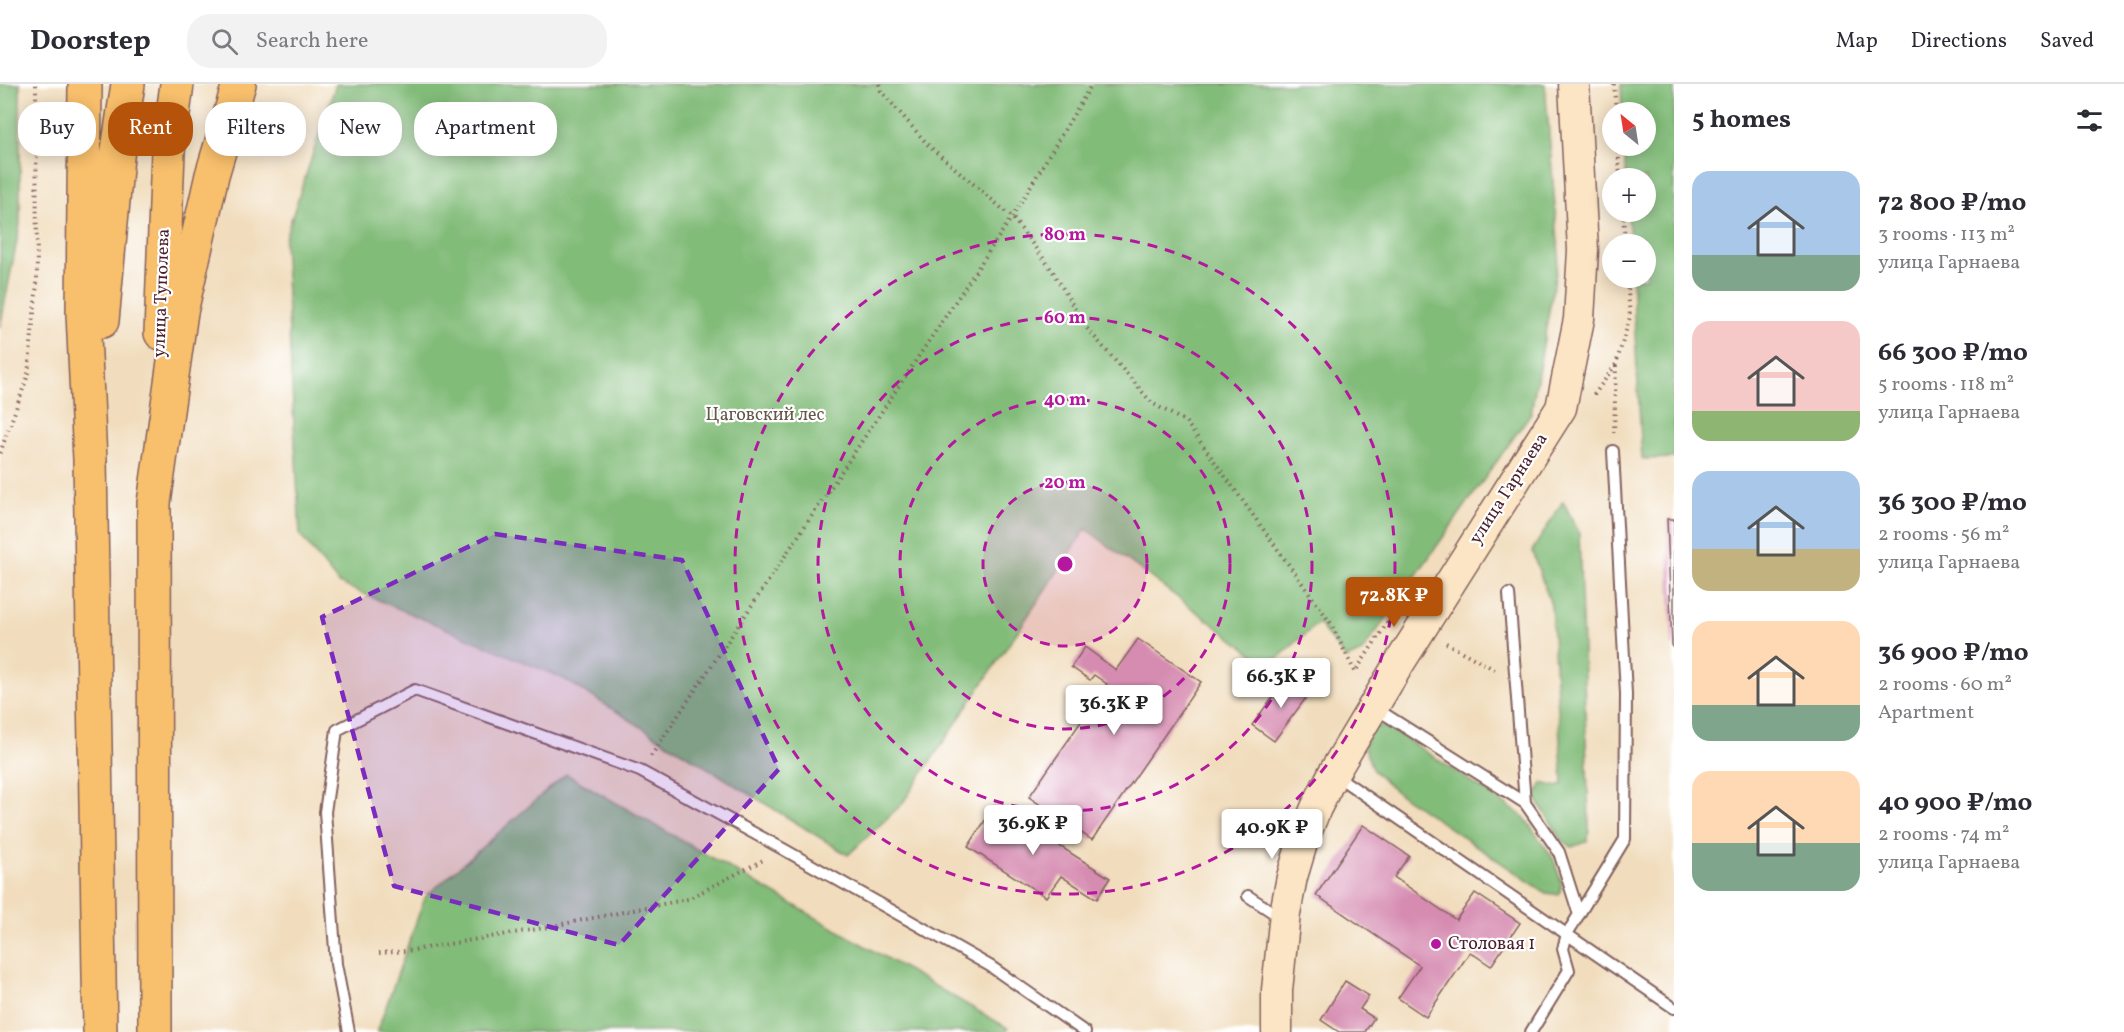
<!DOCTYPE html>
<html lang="en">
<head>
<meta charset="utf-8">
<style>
	body { margin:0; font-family:Vollkorn,serif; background:#f2f2f3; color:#2b2b33; height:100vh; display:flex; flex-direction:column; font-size:22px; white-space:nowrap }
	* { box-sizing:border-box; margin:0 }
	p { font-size:20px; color:#7c7c81 }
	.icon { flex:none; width:33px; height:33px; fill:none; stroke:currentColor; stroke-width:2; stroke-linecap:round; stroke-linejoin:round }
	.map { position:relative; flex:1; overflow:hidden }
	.details { display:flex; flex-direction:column; background:#fff; width:450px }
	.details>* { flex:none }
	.banner { position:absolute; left:18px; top:18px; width:570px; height:54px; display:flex; gap:12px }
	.needle { width:39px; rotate:330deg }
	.tools { position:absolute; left:1602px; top:18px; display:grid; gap:12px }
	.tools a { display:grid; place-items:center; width:54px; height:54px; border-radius:50%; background:#fff; box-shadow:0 3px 15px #0003; font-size:30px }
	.price { position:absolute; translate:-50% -51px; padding:0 14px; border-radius:6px; background:#fff; color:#222; font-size:20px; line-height:39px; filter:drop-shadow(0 2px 3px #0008) }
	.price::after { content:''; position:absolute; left:50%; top:36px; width:18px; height:14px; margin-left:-9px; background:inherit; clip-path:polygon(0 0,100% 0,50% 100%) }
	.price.on { background:#b45309; color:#fff }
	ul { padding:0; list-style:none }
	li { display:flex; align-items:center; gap:18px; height:150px; padding:0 18px }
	li span { display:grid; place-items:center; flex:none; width:168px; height:120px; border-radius:18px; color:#555 }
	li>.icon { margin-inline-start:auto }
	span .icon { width:72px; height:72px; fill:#fffc; stroke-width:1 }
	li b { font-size:26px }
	h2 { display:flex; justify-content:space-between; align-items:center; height:72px; padding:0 18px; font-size:26px }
	.tag { padding:0 21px; border-radius:24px; background:#fff; box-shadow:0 3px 15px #0003; font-size:21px; line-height:54px }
	.tag.on { background:#b45309; color:#fff }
	header { display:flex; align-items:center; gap:36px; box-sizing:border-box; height:84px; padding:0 30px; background:#fff; border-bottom:2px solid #e1e1e2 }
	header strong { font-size:28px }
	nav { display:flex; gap:33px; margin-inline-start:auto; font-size:21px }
	.search { width:420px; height:54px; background:#f2f2f3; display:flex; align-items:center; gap:15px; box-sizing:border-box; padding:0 21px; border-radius:24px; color:#7c7c81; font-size:22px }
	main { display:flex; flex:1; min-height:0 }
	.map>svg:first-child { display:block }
</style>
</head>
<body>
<header>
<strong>Doorstep</strong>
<div class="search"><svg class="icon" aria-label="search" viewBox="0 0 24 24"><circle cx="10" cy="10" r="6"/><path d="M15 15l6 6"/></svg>Search here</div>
<nav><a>Map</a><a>Directions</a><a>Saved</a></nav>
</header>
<main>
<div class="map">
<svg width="1674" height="948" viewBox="0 0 1674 948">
	<rect width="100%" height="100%" fill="#fff"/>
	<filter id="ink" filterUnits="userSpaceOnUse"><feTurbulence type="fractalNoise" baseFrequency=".0167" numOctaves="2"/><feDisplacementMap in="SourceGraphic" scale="12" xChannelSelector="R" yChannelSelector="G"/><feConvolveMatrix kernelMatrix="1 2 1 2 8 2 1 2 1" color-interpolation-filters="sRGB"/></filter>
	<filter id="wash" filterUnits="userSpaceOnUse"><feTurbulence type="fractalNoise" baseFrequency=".008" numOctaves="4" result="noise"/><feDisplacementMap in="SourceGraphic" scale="24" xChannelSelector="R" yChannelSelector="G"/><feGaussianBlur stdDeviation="1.35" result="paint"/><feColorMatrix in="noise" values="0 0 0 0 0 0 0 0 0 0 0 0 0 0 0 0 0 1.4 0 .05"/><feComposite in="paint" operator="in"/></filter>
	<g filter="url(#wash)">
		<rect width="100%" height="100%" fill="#f1ddbd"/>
		<path fill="#82bc79" stroke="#666e52" stroke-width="1.5" d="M0,0H20V141L0,243Z
			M336,0H1545L1559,171L1531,329L1362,568L1346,575L1318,539L1269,582L1086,445L902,720L848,771L564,595L338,499L300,451L284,157Z
			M1621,0H1674V374L1642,375L1632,194H1646V160H1630L1628,128H1646V94H1626L1624,62H1646V28H1622Z
			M1563,417L1579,449L1589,740L1588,757L1572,763L1562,756L1535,713L1542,699L1558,703L1563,700L1551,521L1532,467Z
			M1381,642L1390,644L1524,733L1553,774L1562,800L1559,811L1546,809L1395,707L1372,685L1364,661L1374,644Z
			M566,690L1008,944L1007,948H377L425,813Z"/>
		<g id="blocks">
			<path fill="#d68bb1" d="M1667,435H1674V563H1672Z
				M1138,555L1201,598L1092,756L1029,713L1107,600L1094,591L1090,596L1071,583L1085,563L1116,586Z
				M1287,593L1309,610L1274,657L1252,641Z
				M995,721L1110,794L1097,815L1061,792L1046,813L968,763Z
				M1363,741L1409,772L1394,793L1456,836L1475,809L1520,839L1491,882L1470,868L1426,933L1398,914L1420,882L1316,811Z
				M1345,897L1369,912L1360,925L1374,934L1365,948H1339L1321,936Z"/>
		</g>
	</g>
	<g filter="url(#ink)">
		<use href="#blocks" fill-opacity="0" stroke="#84625e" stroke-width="1.5"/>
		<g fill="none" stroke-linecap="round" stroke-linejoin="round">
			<defs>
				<path id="lane" d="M1509,510L1525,719
					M1375,624L1525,719L1559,768L1579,831
					M1334,690L1674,924
					M1248,812L1280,833
					M349,948L336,880L325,728L337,646L415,606L640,687L783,765L990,882L1085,948
					M1531,948L1569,886L1563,865L1567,850L1625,755L1626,610L1613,367"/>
				<path id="secondary" d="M1277,948V906L1285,829L1292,793L1303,756L1316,724L1333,690L1400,578L1561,324L1579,235L1583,166L1574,0"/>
				<path id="primary" d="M85,0L83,230L90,376L100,948
					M102,237L117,73L128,0
					M161,249L168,68L177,0
					M155,948L154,419L181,228L212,91L239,0"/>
			</defs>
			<use href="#lane" stroke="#84625e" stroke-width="14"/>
			<use href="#secondary" stroke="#84625e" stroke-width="33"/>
			<use href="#primary" stroke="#84625e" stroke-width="36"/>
			<path stroke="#84625e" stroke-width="4" stroke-dasharray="1.5 4.5" stroke-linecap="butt" d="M879,0L881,7L929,62L1012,133L1052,186L1085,242L1152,319L1186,338L1330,538L1355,588L1395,527
				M1614,0L1616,28
				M1618,62L1620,94
				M1623,128L1625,160
				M1594,311L1616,280L1630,233L1627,194
				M1614,349L1616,281
				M0,369L28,291L37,199L36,0
				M1446,559L1497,587
				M651,672L1012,133L1092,0
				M379,869L408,867L543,844L688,815L763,776"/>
			<use href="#lane" stroke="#fff" stroke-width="10"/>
			<use href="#secondary" stroke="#fce5c4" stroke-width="30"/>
			<use href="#primary" stroke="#f8bf6c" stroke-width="33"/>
		</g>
	</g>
	<path fill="#7b2cbf" fill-opacity="0.2" stroke="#7b2cbf" stroke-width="4.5" stroke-dasharray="12 8" stroke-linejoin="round" d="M495,450L682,476L779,685L619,861L394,802L322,533Z"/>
	<circle cx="1065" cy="480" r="82" fill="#b5179e" fill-opacity=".12"/>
	<g fill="none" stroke="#b5179e" stroke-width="3" stroke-dasharray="10 8">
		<circle cx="1065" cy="480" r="82"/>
		<circle cx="1065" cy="480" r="165"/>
		<circle cx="1065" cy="480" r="247"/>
		<circle cx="1065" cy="480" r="330"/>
	</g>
	<circle fill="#b5179e" stroke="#fff" stroke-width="2" cx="1436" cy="860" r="6"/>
	<g text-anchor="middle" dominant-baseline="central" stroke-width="4.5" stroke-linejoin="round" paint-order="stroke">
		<g font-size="18" fill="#4a1f2b" stroke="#fff">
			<text transform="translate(162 209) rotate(-88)">улица Туполева</text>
			<text transform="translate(1509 405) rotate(-57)">улица Гарнаева</text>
		</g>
		<g font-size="18" fill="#655849" stroke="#fff">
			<text x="765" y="331">Цаговский лес</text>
		</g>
		<g font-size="18" fill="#4a1f2b" stroke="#fff" text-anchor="start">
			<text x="1448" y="860">Столовая 1</text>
		</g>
	</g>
	<circle cx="1065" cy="480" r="9" fill="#b5179e" stroke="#fff" stroke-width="3"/>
	<g font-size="18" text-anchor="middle" font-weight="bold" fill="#b5179e" stroke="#fff" stroke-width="4.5" stroke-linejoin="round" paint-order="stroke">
		<text x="1065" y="156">80 m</text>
		<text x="1065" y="239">60 m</text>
		<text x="1065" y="321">40 m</text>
		<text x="1065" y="404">20 m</text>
	</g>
</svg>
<div class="tools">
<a><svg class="needle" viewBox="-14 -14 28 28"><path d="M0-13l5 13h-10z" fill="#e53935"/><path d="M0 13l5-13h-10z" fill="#7c7c81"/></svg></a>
<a>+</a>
<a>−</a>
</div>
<b class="price on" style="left:1394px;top:544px">72.8K ₽</b>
<b class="price" style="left:1281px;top:625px">66.3K ₽</b>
<b class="price" style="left:1114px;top:652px">36.3K ₽</b>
<b class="price" style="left:1033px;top:772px">36.9K ₽</b>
<b class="price" style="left:1272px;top:776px">40.9K ₽</b>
<div class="banner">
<a class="tag">Buy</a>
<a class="tag on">Rent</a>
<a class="tag">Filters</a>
<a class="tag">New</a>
<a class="tag">Apartment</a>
</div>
</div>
<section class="details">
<h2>5 homes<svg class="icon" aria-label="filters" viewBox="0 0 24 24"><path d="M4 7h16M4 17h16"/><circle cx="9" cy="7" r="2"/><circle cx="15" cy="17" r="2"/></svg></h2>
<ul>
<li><span style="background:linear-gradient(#a9c7e8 70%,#7fa58c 0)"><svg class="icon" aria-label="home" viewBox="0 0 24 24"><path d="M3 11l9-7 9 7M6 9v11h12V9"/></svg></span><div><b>72 800 ₽/mo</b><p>3 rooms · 113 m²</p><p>улица Гарнаева</p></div></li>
<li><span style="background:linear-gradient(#f6c9c9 75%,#8fb573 0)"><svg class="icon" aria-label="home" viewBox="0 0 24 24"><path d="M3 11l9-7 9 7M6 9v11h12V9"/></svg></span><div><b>66 300 ₽/mo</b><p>5 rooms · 118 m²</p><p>улица Гарнаева</p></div></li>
<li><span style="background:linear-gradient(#a9c7e8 65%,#c2b280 0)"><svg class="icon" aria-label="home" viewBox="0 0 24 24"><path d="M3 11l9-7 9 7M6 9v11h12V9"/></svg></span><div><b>36 300 ₽/mo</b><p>2 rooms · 56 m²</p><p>улица Гарнаева</p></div></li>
<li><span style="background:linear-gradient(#ffd9b3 70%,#7fa58c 0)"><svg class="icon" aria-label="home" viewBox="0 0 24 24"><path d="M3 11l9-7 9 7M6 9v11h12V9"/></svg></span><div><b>36 900 ₽/mo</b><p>2 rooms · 60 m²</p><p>Apartment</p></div></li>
<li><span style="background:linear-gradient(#ffd9b3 60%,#7fa58c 0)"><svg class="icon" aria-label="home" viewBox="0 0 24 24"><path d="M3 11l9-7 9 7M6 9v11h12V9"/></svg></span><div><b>40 900 ₽/mo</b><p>2 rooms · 74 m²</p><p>улица Гарнаева</p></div></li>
</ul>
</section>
</main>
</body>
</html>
